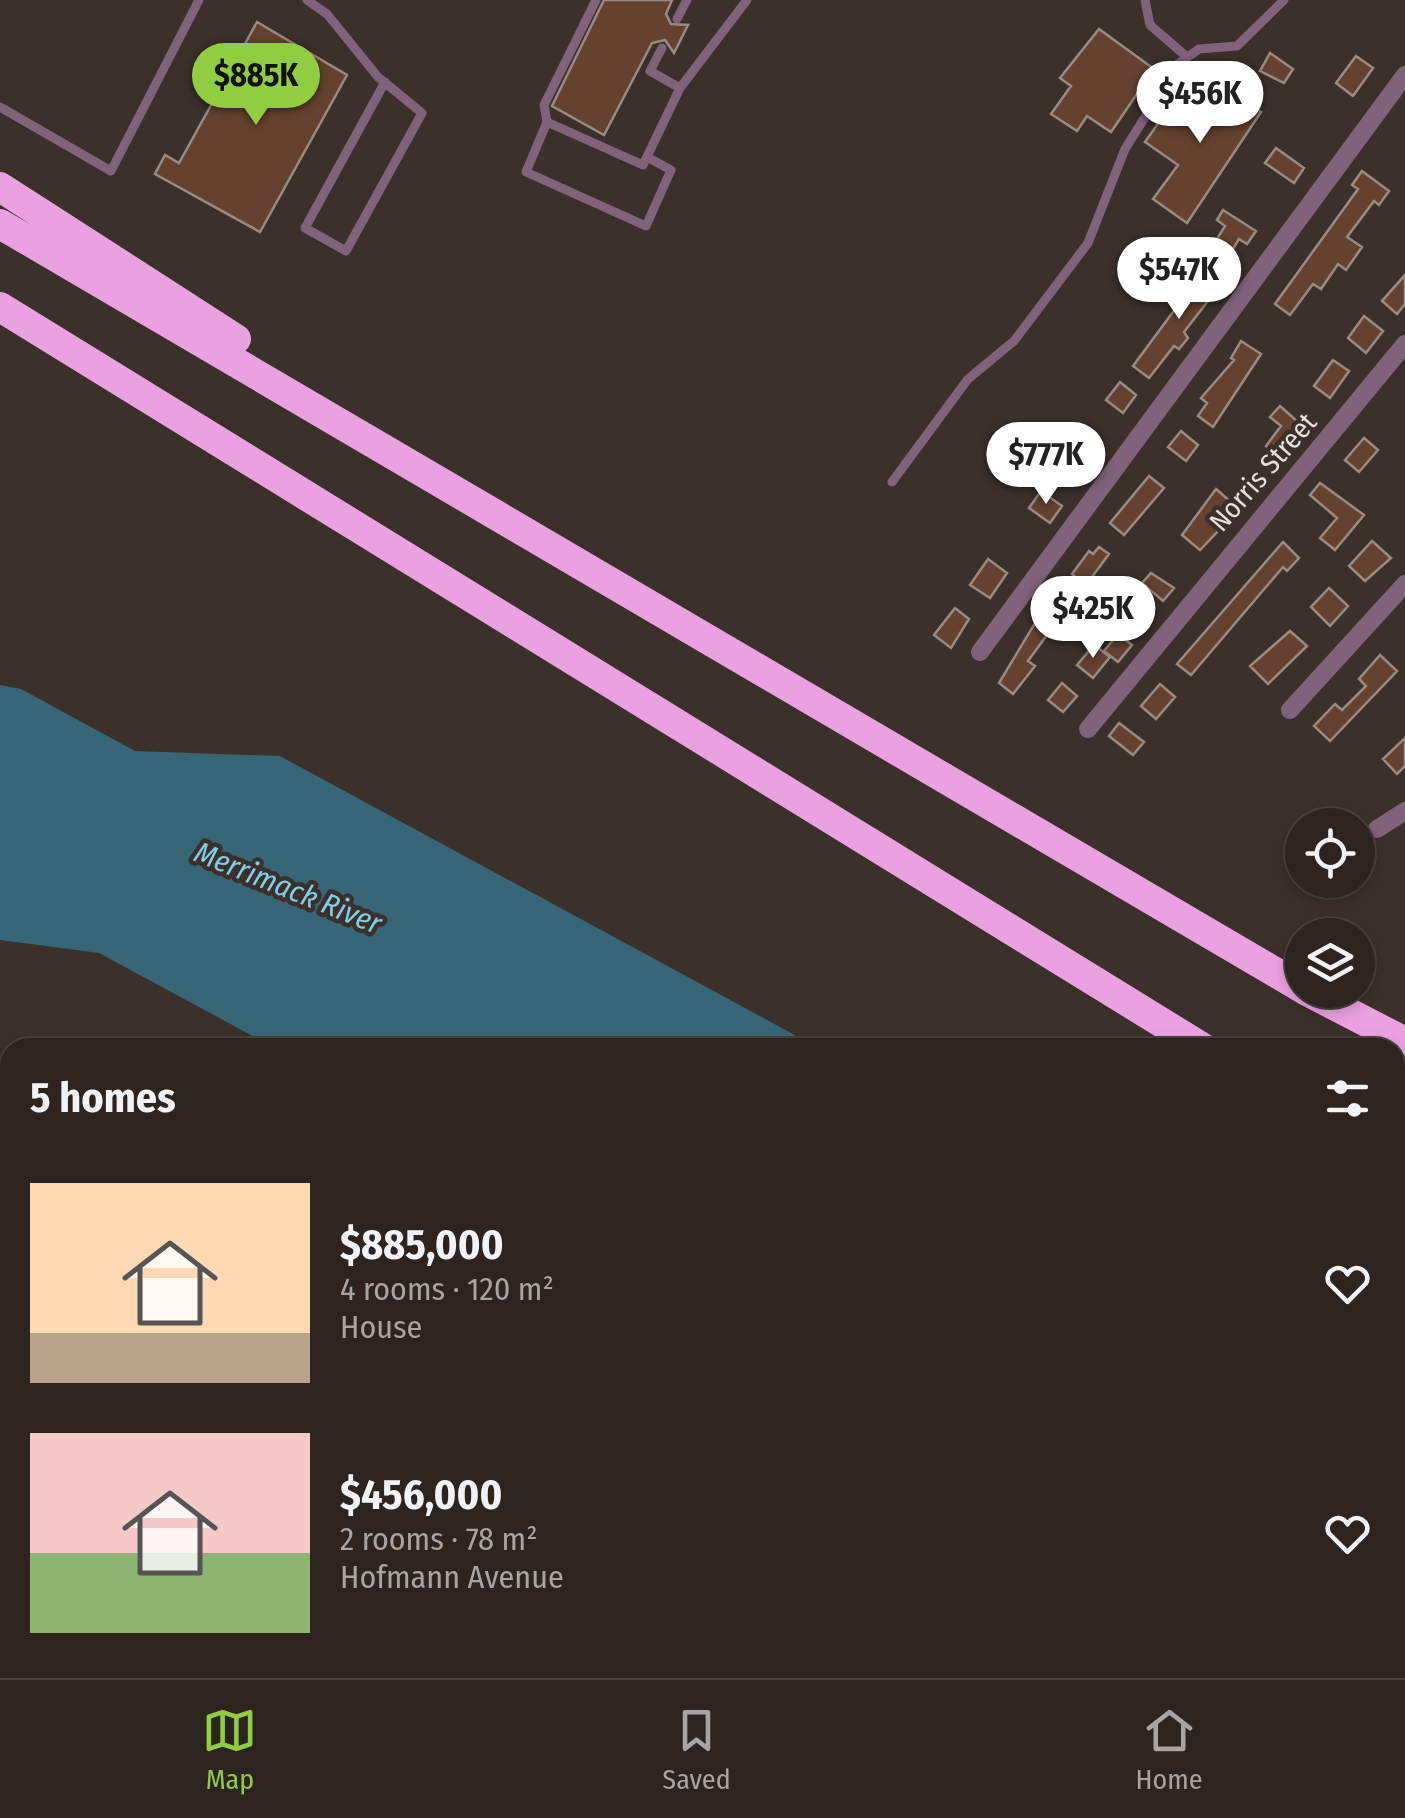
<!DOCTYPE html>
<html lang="en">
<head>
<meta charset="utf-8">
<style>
	body { margin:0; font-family:"Fira Sans Condensed",sans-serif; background:#352c29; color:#f1f3f6; height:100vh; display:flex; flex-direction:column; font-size:38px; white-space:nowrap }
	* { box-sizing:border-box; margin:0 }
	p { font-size:32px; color:#a7a4a5 }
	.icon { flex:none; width:55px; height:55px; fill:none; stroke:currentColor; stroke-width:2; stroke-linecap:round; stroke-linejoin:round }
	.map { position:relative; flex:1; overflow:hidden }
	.drawer { position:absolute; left:0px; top:1038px; width:1405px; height:642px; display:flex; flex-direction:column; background:#2d2420; border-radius:30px 30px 0 0; box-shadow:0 5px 15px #0003,0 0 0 2px #48413e }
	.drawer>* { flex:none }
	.controls { position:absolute; left:1285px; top:808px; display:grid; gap:20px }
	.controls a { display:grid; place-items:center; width:90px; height:90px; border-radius:50%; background:#2d2420; box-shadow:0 5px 15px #0003,0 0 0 2px #48413e; font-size:50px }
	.price { position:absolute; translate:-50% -85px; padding:0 22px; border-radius:35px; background:#fff; color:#222; font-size:32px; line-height:65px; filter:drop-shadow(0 2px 5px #0008) }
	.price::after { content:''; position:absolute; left:50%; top:60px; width:30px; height:22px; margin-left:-15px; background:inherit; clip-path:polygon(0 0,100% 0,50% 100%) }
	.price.current { background:#90cd40; color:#111 }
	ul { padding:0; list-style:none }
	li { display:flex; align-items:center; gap:30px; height:250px; padding:0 30px }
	li span { display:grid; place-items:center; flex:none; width:280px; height:200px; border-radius:0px; color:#555 }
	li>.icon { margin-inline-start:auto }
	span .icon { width:120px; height:120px; fill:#fffc; stroke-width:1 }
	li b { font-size:42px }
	h2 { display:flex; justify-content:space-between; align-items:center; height:120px; padding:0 30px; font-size:42px }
	.tab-bar { display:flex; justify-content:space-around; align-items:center; height:140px; border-top:2px solid #48413e; background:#2d2420; font-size:28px; color:#a7a4a5 }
	.tab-bar a { display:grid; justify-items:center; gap:5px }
	.tab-bar .current { color:#90cd40 }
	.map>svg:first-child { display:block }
</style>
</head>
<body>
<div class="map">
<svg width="1405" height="1678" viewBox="0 0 1405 1678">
	<rect width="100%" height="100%" fill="#3c302a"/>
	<path fill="#376676" d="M0,685L21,689L135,751L280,756L817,1047H273L99,953L0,940Z
		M911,1670H1186L1188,1678H914Z"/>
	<path fill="#65422f" stroke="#998b83" stroke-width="2.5" d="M604,0H672L666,14L671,24L688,25L674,53L665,40L652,43L604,135L552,106Z
		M257,22L347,75L260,232L155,174L165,155L179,163Z
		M1099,29L1154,69L1111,132L1087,116L1077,131L1051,114L1071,86L1060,78Z
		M1270,53L1293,69L1284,83L1260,71Z
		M1356,56L1373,68L1353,96L1336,83Z
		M1203,75L1261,112L1187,223L1153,199L1178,165L1145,142L1167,111L1199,133L1213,114L1188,98Z
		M1276,148L1304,168L1294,183L1265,163Z
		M1362,171L1389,191L1379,205L1374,201L1347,237L1362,247L1346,270L1338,264L1321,289L1313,284L1290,315L1275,304L1358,189L1352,185Z
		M1223,210L1256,231L1247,244L1239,239L1231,252L1215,242L1225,226L1217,220Z
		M1207,266L1225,279L1184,332L1188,338L1179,349L1174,346L1149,378L1133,366Z
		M1405,275V304L1397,314L1382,301Z
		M1364,316L1383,331L1366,353L1348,338Z
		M1241,341L1261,354L1213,427L1198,416L1207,403L1201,398L1234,360L1231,358Z
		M1333,360L1349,371L1330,398L1314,386Z
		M1120,382L1136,395L1123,413L1106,400Z
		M1280,406L1307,430L1298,441L1293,436L1278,455L1266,446L1281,426L1270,417Z
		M1181,431L1198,445L1186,461L1168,447Z
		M1079,434L1098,447L1069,483L1052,471Z
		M1364,438L1378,450L1359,472L1345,460Z
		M1149,476L1164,488L1124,535L1110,523Z
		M1320,483L1364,515L1335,550L1320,538L1337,518L1310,495Z
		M1216,489L1239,509L1200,550L1182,535Z
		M1041,491L1062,506L1050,523L1029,508Z
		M1372,541L1391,558L1365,581L1349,566Z
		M1283,542L1299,558L1287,571L1283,567L1191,675L1177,664Z
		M1099,547L1109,554L1086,585L1072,574L1089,551L1093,554Z
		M988,559L1007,573L990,598L970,585Z
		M1151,573L1174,588L1163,601L1142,583Z
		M1329,588L1348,606L1330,626L1311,607Z
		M955,608L969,619L951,648L934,635Z
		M1044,608L1055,616L1050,621L1055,624L1028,661L1035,666L1013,694L999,683Z
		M1290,631L1307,646L1268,684L1250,666Z
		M1118,634L1132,645L1118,662L1104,651Z
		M1094,645L1110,657L1093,678L1077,665Z
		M1380,655L1397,671L1330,741L1314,726L1335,704L1342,710L1366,686L1359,679Z
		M1062,683L1077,696L1063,712L1048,700Z
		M1160,684L1175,697L1156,719L1141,706Z
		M1119,723L1144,742L1133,755L1109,736Z
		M1405,738V766L1397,774L1383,759Z"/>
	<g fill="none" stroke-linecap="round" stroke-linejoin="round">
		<path stroke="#80627b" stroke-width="9" d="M307,0L327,14L378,77L422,113L346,251L305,228L385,82
			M596,0L544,105L547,122L643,165L680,88L747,0
			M1145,0L1150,25L1187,57
			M677,19L687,0
			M662,48L650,71L680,88
			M0,107L111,171L199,0
			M547,122L526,172L646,226L671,170L647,157
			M892,482L968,379L1014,341L1088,243L1125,149L1179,63L1199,49L1237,46L1284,0
			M0,1416L10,1419
			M0,1643L10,1647
			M1395,1653H1405
			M1318,1672L1325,1670
			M0,1678L10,1652"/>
		<path stroke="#80627b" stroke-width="18" d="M980,652L1405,75
			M1290,710L1405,584
			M1088,729L1405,344
			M1377,829L1405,811
			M1395,1350L1405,1344
			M1395,1432L1405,1447
			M1395,1554H1405"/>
		<path stroke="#eaa1e0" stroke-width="30" d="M0,187L236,339
			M0,224L1302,988
			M0,307L1203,1048
			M1305,990L1405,1042
			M1395,1147L1405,1152"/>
		<path stroke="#a59c97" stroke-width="5" stroke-dasharray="5 10" stroke-linecap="butt" d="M0,1123L10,1127
			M748,1670L753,1678"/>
	</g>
	<g text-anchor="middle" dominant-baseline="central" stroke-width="9" stroke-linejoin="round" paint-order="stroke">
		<g font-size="28" fill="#e8e0dc" stroke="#3c302a">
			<text transform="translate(1263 472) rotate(-49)">Norris Street</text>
		</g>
		<g font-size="30" font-style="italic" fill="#7fcfeb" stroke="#3c302a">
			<text transform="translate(288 888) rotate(22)">Merrimack River</text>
		</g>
	</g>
</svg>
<div class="controls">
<a><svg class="icon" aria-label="locate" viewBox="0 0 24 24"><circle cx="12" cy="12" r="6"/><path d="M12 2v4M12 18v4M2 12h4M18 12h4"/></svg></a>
<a><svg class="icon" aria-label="layers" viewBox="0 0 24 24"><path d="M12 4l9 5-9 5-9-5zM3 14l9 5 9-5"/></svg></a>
</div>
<b class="price current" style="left:256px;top:128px">$885K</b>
<b class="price" style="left:1200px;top:146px">$456K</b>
<b class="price" style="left:1179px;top:322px">$547K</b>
<b class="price" style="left:1046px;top:507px">$777K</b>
<b class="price" style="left:1093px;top:661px">$425K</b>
<section class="drawer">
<h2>5 homes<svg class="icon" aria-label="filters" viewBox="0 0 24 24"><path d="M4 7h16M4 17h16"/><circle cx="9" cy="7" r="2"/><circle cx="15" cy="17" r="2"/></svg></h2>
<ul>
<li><span style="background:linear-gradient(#ffd9b3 75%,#b9a48a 0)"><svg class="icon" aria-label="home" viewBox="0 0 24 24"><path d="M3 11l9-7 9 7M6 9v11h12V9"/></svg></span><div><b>$885,000</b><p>4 rooms · 120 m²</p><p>House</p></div><svg class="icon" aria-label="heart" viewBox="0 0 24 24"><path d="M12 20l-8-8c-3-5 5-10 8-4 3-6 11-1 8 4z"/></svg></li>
<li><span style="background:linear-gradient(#f6c9c9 60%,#8fb573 0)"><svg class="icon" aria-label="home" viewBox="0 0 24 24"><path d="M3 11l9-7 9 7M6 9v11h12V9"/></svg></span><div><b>$456,000</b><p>2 rooms · 78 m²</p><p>Hofmann Avenue</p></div><svg class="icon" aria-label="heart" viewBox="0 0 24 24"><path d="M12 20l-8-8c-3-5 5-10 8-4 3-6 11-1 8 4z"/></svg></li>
</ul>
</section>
</div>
<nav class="tab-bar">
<a class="current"><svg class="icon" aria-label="map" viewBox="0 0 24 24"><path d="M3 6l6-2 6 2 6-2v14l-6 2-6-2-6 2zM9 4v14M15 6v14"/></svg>Map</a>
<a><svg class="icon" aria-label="saved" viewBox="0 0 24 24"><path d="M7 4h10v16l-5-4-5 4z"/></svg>Saved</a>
<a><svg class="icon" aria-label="home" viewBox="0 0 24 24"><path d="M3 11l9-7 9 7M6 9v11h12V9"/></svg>Home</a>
</nav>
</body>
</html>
